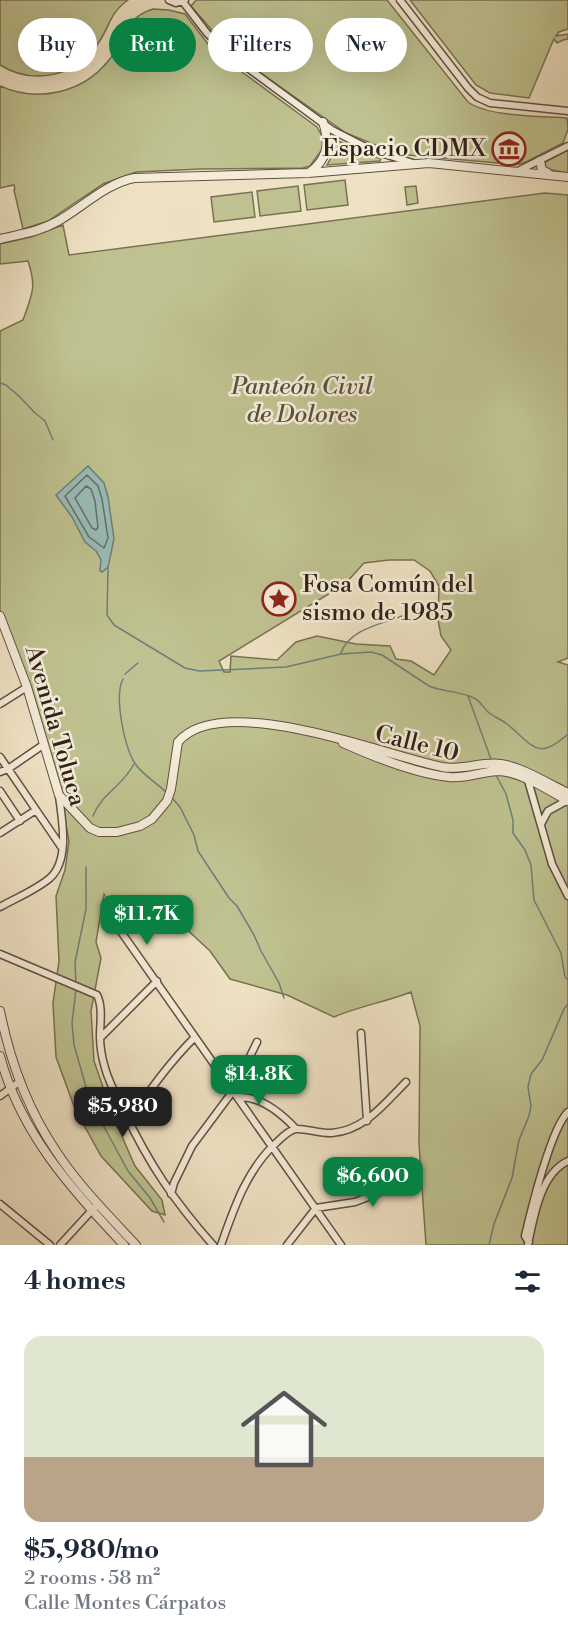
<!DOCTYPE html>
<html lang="en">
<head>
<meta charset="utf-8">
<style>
	body { margin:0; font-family:"Libre Bodoni",serif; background:#f6f6f7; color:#1f2937; height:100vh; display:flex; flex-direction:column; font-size:22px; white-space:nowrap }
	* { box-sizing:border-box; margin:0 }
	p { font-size:20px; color:#747a83 }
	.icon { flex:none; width:33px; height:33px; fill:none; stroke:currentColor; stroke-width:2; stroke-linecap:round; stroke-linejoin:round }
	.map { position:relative; height:1245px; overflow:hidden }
	.drawer { display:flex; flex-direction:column; background:#fff; flex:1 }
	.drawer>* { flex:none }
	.banner { position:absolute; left:18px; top:18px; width:532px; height:54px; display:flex; gap:12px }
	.price { position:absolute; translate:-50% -51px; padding:0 14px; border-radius:12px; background:#0b8043; color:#fff; font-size:20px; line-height:39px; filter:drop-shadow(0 2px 3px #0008) }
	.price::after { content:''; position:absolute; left:50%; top:36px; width:18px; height:14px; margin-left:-9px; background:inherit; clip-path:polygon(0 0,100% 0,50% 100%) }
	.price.on { background:#222; color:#fff }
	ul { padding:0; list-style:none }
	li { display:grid; align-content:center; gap:12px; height:318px; padding:0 24px }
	li span { display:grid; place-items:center; height:186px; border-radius:18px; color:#555 }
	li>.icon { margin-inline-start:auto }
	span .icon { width:108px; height:108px; fill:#fffc; stroke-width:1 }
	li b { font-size:26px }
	h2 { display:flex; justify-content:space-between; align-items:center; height:72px; padding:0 24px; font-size:26px }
	.tag { padding:0 21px; border-radius:27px; background:#fff; box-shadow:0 6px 24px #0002; font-size:21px; line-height:54px }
	.tag.on { background:#0b8043; color:#fff }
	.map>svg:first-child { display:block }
</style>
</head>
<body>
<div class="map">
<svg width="568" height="1245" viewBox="0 0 568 1245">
	<rect width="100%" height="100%" fill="#efe2c4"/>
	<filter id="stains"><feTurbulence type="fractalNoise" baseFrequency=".00333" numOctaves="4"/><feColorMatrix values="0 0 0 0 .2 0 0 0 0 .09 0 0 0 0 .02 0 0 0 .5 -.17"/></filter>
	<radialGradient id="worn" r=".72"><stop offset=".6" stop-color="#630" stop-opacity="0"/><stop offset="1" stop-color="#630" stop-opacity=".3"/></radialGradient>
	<path fill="#bfc290" stroke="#767254" stroke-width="1.5" fill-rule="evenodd" d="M0,0H128C109,14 111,24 99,42C78,76 34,86 0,65Z
		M196,0H387L468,102C489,117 541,116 567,118L568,129L563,143L528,161L520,164H509L407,155L388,150L346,133L245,62L224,44L191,6Z
		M410,0H568V29L559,32L556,36L568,34V39L563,40L557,43L554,39L553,41L529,98L490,93L476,85Z
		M153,9L169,10L185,14L208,44L238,69L317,127L322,136L323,148L310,166L303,168L201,169L136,172L103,184L48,221L23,229L14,190L15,189L14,185L0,188V86C38,103 83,93 109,60C125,41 125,17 153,9Z
		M334,139L381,159L380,161L327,165L333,154Z
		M568,150V173L546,169L545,162Z
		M345,180L348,205L307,210L304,185Z
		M298,186L301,211L260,216L257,191Z
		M416,186L418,203L407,205L405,187Z
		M252,192L255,217L214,222L211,197Z
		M545,193L568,195V658L558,662L568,665V1245H426L419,1144L420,1026L411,992C386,1002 359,1006 334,1017L287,995L230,979L210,951L182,925L145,912L122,928L104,894L96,942L101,958L91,1011L94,1061L113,1116L135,1166L162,1200L165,1215L152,1211L101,1156L75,1109L56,1057L53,1003L59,961L56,896L65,870L69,841L57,777L0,610V331L23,320C32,294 37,288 28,261L0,264V244L31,237L63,225L69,255ZM389,560H414L430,571L439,586L438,620L441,636L451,650L434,675L411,661L396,659L390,646L356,644L317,636L296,642L277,660L231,656L230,672H224L219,661L345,584L364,563Z"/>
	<path fill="#9abdb9" stroke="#6e7f79" stroke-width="1.5" d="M88,466L104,483L108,497L114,539L108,567L102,572L100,571L101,560L96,551L85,542L72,517L56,495Z"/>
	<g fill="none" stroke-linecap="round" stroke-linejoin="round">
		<path stroke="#646f68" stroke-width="1.5" d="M87,475L98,486L102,499L108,538L104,548L89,537L65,496Z
			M86,486L91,489L95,501L98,527L96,530L92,528L75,498Z"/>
		<path stroke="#6e7f79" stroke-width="1.5" d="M0,383L6,385L20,397L34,412L45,421L53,440
			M108,568L107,615L114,625L185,668L199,671L286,667L341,654L371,652L382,655L429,686C443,692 460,691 474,698C480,701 483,707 487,711C493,717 501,719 507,724C533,745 537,762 568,734
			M341,653C349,629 382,624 402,616C403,616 410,611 411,611C421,608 422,612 432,603
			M125,674L138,663
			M123,679C114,696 124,745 134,762C141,774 156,782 166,792
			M468,696L492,762
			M496,775L506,794L513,820V833L525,850L531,865L534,900L561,953L565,977L568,980
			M173,799L180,807L194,835L198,851L229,898L237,906L254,935L261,951L279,983L284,998
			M93,816C102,793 122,787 134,764
			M76,984L75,962L86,909V867
			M76,989L72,1023L74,1045L90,1101L128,1171L150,1198L164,1222
			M489,1245L494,1224L512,1178L519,1140L529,1116L531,1106L528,1087L531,1074L542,1060L564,1009L568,1004"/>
		<defs>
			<path id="minor" d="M169,0L176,3L185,0
				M400,0L468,88L477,97L490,103L568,111
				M183,2L207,33L226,52L332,130L371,150L413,163
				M518,171L568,146
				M0,704L27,687
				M0,757L62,848
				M0,772L8,769L43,745
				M527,777L552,864L568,896
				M0,791L20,821
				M541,824L548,811L568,800
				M0,833L36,810
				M0,907C16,898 36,890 50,878C70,860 62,819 59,796
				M117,926L341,1245
				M0,954L97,995C103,1007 100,1023 100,1036C100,1047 102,1058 105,1068C109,1083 117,1097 124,1111C149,1164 174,1201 213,1245
				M361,1033L367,1121
				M100,1038L157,981
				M0,1096L19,1082
				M238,1097C261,1096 281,1113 296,1129
				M129,1122C149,1090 168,1064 195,1037
				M171,1194L174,1183L192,1146L233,1091L257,1042
				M0,1204L50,1245
				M529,1242L525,1236C531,1210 551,1128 568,1112
				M528,1244C534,1217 540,1174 568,1161
				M60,1245L94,1208
				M221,1245C234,1208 247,1169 277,1142C282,1137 289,1130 296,1129C305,1128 321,1134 332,1133C365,1130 384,1104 406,1082
				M287,1245L316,1208L355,1202L376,1194L411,1175"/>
			<path id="tertiary" d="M540,161L542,170L548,173
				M309,173C328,159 330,144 323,122
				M0,239C20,234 39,232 58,221C83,207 105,184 134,178L308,173L429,163L568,177
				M0,616L27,687L59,795L90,828L99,832H117L140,826L152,819L167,801L171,789L178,742C222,690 384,755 442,767C462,771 481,761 501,764C522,767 549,784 568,793
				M343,743C372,756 418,774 449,777C466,779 483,771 500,771C523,773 548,790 568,801
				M0,1011C10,1061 27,1108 56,1151C78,1185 108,1215 136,1245
				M0,1056C20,1132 71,1189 124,1245"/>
		</defs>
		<use href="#minor" stroke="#5e5143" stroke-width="9"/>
		<use href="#tertiary" stroke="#5e5143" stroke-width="10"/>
		<use href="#minor" stroke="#f5ecd9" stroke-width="6"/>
		<use href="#tertiary" stroke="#f5ecd9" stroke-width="8"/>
	</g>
	<defs>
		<symbol id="museum-ring" viewBox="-11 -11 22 22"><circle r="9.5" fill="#f5ecd9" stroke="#8f2418" stroke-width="1.5"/><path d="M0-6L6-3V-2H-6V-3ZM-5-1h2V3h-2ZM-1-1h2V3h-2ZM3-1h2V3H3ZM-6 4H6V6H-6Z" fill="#8f2418"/></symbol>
		<symbol id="sight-ring" viewBox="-11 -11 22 22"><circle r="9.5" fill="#f5ecd9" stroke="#8f2418" stroke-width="1.5"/><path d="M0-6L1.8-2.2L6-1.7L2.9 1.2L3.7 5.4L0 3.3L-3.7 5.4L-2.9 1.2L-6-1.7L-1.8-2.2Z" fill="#8f2418"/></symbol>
	</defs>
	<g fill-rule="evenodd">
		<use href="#museum-ring" x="490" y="130" width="38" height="38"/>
		<use href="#sight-ring" x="260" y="580" width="38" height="38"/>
	</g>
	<g text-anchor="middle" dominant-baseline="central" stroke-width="5" stroke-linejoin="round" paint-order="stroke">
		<g font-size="24" fill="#2d2118" stroke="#f5ecd9" text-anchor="end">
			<text x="486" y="149">Espacio CDMX</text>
			<text x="302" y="585" text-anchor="start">Fosa Común del<tspan x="302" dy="28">sismo de 1985</tspan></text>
		</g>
		<g font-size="24" font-style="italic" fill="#59513c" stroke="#f5ecd9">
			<text x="302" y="387">Panteón Civil<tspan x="302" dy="28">de Dolores</tspan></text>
		</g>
		<g font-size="24" fill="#2d2118" stroke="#f5ecd9">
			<text transform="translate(55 726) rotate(74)">Avenida Toluca</text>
			<text transform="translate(417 744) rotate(14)">Calle 10</text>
		</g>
	</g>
	<rect width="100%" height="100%" filter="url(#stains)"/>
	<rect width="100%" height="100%" fill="url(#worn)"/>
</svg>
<b class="price" style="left:147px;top:946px">$11.7K</b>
<b class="price" style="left:259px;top:1106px">$14.8K</b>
<b class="price on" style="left:123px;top:1138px">$5,980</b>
<b class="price" style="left:373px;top:1208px">$6,600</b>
<div class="banner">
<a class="tag">Buy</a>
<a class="tag on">Rent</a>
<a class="tag">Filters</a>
<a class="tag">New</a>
</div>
</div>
<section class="drawer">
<h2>4 homes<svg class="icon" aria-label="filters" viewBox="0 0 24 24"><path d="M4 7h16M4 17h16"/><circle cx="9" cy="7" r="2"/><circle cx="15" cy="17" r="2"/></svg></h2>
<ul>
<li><span style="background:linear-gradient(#dfe7d0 65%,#b9a48a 0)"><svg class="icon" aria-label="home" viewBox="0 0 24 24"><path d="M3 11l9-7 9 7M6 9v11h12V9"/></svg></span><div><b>$5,980/mo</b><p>2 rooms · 58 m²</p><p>Calle Montes Cárpatos</p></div></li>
</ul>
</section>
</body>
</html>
